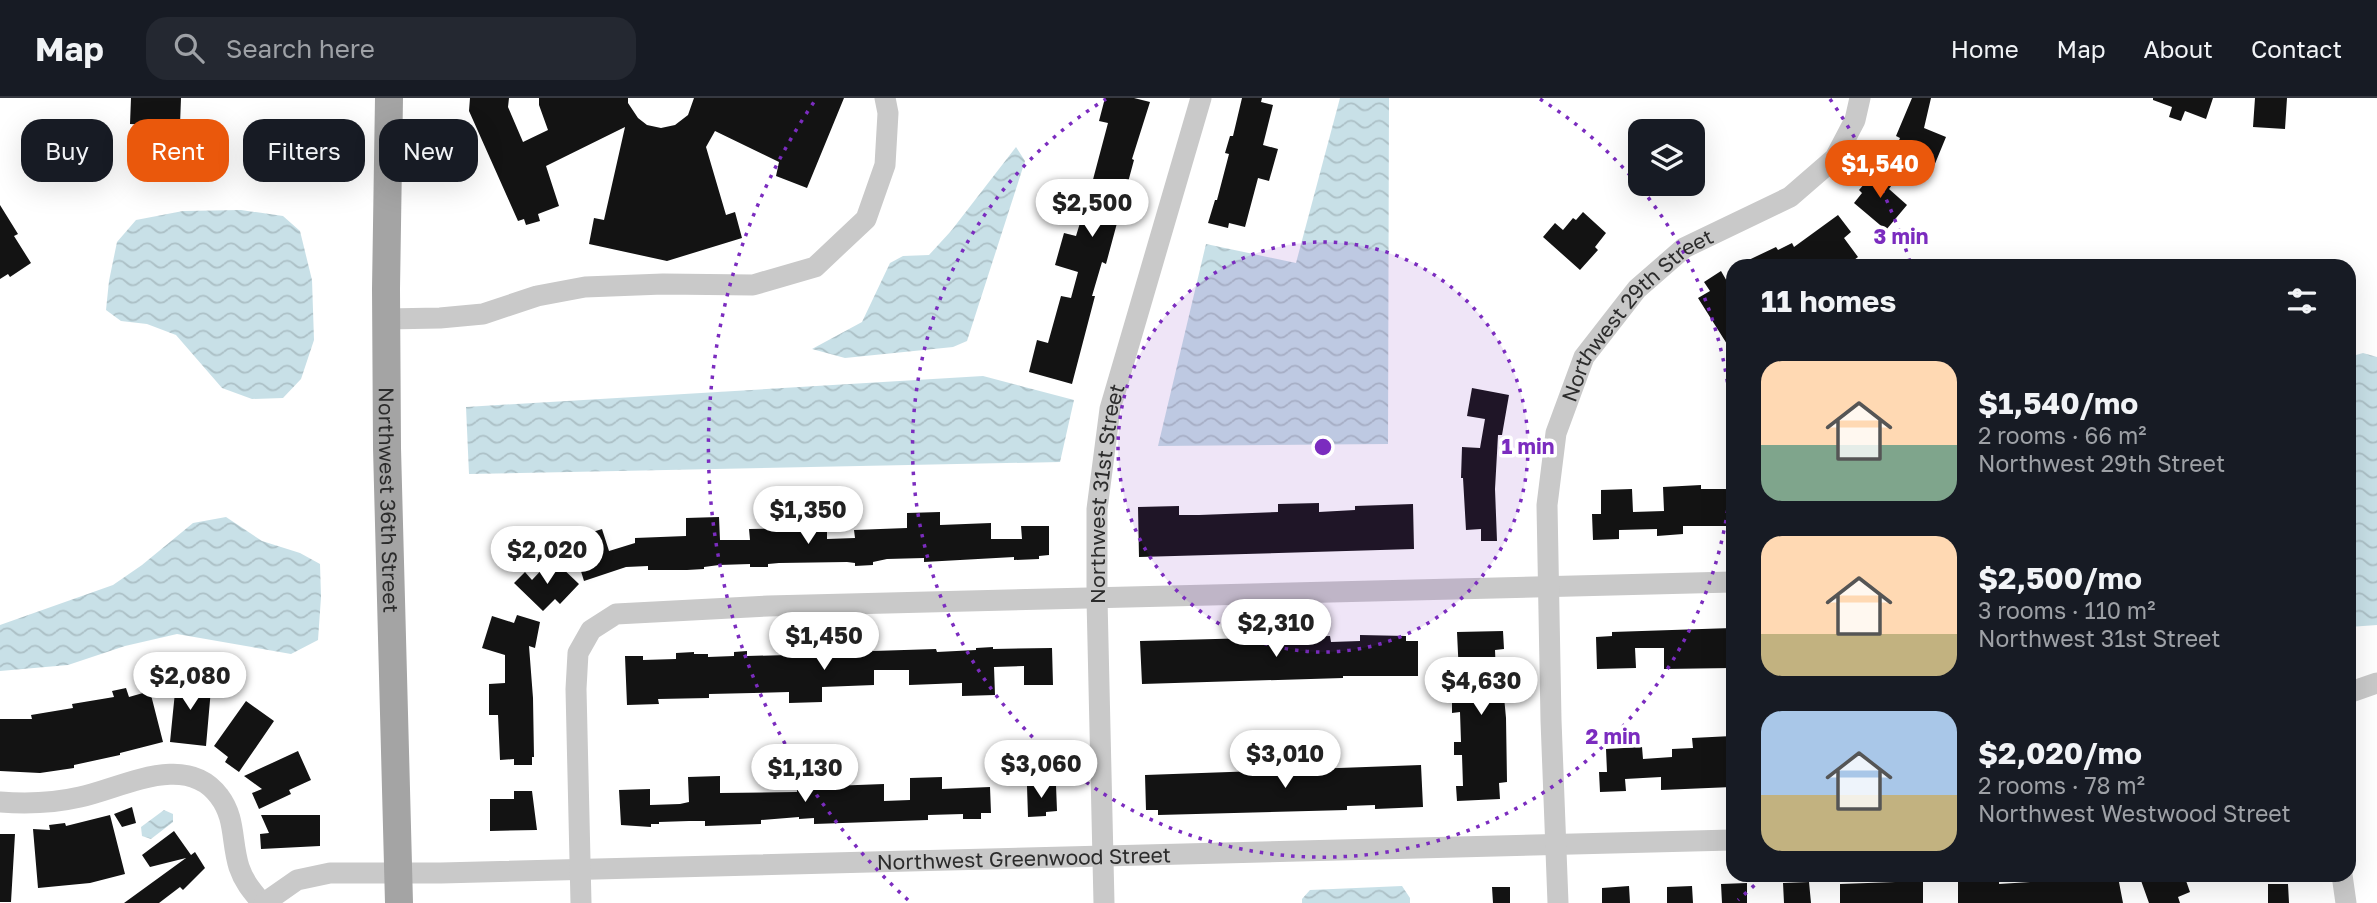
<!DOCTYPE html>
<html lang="en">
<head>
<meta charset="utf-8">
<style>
	body { margin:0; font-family:"Golos Text",sans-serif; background:#242831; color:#f1f3f6; height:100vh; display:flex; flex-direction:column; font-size:26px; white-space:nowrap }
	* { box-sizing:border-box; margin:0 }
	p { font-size:23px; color:#9ea1a6 }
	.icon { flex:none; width:38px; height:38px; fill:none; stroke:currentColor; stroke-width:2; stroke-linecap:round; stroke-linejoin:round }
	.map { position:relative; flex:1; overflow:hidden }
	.sheet { position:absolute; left:1726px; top:161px; width:630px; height:623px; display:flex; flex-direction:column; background:#171b24; border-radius:21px; box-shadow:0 7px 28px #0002 }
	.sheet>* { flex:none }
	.guide { position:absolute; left:21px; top:21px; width:665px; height:63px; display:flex; gap:14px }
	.fabs { position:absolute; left:1628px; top:21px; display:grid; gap:14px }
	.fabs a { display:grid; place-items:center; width:77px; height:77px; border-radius:14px; background:#171b24; box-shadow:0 7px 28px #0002; font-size:35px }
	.price { position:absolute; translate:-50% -60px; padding:0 16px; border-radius:24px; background:#fff; color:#222; font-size:23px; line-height:46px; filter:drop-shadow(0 2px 4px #0008) }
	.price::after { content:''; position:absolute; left:50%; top:42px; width:21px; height:16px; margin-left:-10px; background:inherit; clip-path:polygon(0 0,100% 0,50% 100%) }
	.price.active { background:#ea580c; color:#fff }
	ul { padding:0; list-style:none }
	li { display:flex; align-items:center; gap:21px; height:175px; padding:0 35px }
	li span { display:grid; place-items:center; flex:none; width:196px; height:140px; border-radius:21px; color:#555 }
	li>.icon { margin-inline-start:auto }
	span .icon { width:84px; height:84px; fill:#fffc; stroke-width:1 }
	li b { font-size:30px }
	h2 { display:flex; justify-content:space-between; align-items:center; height:84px; padding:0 35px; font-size:30px }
	.chip { padding:0 24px; border-radius:21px; background:#171b24; box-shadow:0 7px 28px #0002; font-size:24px; line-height:63px }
	.chip.active { background:#ea580c; color:#fff }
	header { display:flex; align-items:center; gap:42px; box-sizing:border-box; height:98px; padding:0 35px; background:#171b24; border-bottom:2px solid #363941 }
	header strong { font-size:33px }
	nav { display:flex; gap:38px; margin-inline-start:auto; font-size:24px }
	.search { width:490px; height:63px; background:#242831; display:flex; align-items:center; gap:18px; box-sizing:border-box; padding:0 24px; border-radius:21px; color:#9ea1a6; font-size:26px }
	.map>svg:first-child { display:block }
</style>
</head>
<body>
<header>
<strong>Map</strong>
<div class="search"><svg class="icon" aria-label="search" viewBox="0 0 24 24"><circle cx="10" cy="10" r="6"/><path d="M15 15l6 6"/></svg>Search here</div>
<nav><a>Home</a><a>Map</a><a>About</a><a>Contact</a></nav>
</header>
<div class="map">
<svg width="2377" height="805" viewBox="0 0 2377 805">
	<defs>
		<pattern id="water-waves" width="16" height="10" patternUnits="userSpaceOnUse" patternTransform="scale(1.75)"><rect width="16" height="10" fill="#c8e0e7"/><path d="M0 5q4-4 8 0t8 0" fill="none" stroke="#acc0c6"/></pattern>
	</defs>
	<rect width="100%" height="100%" fill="#fff"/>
	<path fill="url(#water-waves)" d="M1340,0H1389L1388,346L1158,348L1206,146L1296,165Z
		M1016,49L1025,63L967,243L953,249L845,260L812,251L862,224L890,165L903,158L929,157L951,133Z
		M241,112L283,118L300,133L312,182L314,242L301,281L283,300L252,301L222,290L176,237L147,226L121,223L106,212L109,183L117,144L136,122L183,113Z
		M2363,255L2377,259V527L2349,529V259Z
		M983,278L1074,302L1060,364L469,376L466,309Z
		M226,419L262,443L300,455L320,466L321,499L318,542L291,556L177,536L125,548L68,567L0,573V527L113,487L142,467L193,425Z
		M164,712L173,716V724L151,741L142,738L141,729Z
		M1402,788L1410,800V805H1302V801L1310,792Z"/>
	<path fill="#131313" d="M131,0H181L180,27H172L171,36L148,35V27L130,26Z
		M470,0H509L508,9L523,44L548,32L539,7V0H628V5L638,20L647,27L661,30L675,27L688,17L694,0H844L807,90L776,78L779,64L715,33L706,49L726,117L735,114L742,140L667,163L589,146L594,120L604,122L625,29L546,68L559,108L538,116L540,123L526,127L524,121L518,123L469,13Z
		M1105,0H1134L1150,4L1132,61L1134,62L1106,166L1102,164L1092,198H1095L1072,286L1029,274L1037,242L1048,245L1061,198L1071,200L1078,174L1055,167L1064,135L1076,138L1091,89L1108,25L1099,23Z
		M1242,0H1262L1261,4L1273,7L1263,47L1278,51L1269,83L1258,80L1245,129L1229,125L1228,130L1208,125L1215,102H1217L1229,56L1225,55L1230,38H1233Z
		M1912,0H1931L1924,30L1946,39L1932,73L1893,56L1900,40L1896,38Z
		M2153,0H2213L2206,21L2185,13L2181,23L2169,19L2172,9L2153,2Z
		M2255,0H2287L2285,31L2253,29Z
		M1878,70L1894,84L1889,91L1907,107L1886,132L1854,105L1862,95L1859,92Z
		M0,107L18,136L14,138L31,165L10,179L8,176L0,181Z
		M1583,114L1606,135L1595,149L1598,152L1580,172L1543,139L1555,125L1563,132L1573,120L1576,122Z
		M1838,117L1851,134L1844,140L1858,159L1846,168H1736L1776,149L1778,152L1792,145L1794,149Z
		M1721,173L1732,192V254L1698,200L1710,193L1704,184Z
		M1472,290L1509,297L1502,337H1498L1495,391L1497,443H1481V431L1466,432L1463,380H1461L1462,349L1480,350L1485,321L1467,318Z
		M1701,387V391H1732V428H1683V436L1657,438V431L1619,432V441L1593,442L1592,416H1601V392L1632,391L1633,414L1664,413L1663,389Z
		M1319,405V414L1355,412V408L1413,406L1414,451L1139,459L1138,409L1179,408V417H1199L1278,414V406Z
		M940,414V427L991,425V441H1022L1021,428H1049V457L1039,458V461L1014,462V459L924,464V460L887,461L873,464V467L855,468V465L847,464L779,465L768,466V469H750V466L719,467L704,469V471L687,472H648V468L626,469L584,483L571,441L602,431L609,453L635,445V440L686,438V420L719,419L720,442H750L749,431L798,430H827V441L855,440L854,432L907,430V415Z
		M547,466L554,472L559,467L579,486L560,506L555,501L543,513L514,485L525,474L532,482Z
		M517,517L540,524L535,550L529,548L533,600L534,659H532V667H514V661L500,662L498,617H489V586L505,585V557L482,550L492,518L514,525Z
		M1732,530V570L1664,571V550H1635L1636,570L1597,571L1596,539L1612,538V534Z
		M1503,533L1504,551L1495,552L1496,577H1502L1506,620L1507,684L1499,685L1500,701L1457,703L1456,688H1463L1462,657H1454V644H1461L1460,614L1452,615V599L1460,598L1457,534Z
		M1360,537L1406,538V543H1418V578H1343V580L1142,586L1140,543L1330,538L1331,544L1360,543Z
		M993,549V551L1052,550L1053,587H1024V568L994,569L995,597L962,598V585L909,587V572H874V587L822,589V604L789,605V594L709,596V600L658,601L659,606L627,607L625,558H643V562L676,561V555L694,554V556H708V559L734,558V554L747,553V558L788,557V553L805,552V554H820L821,556L853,555V551L873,550V553L936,551L937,554L976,552V550Z
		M177,574L192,576L191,589L211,591L206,648L170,644Z
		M126,590L129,599L150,593L163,644L120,655V657L74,667V670L40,675L0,673V621H32L31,617L73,610L72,606L114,599L112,593Z
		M246,603L274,623L239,674L225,664L228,659L214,648Z
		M1732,638V689L1661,692V679L1625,681L1626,693L1600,694L1599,674H1607L1606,651L1642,649L1643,661L1672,659V651L1693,650L1692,640Z
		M298,653L311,682L289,692L291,696L259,711L252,695L262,691L244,678Z
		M1421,667L1423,709L1375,711V707L1347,708V712L1158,717V712H1146L1145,677Z
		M831,676V688L884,686V703L910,702V680L942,679V691L990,689L991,715H981V721H963V716L928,717V722L814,726V720L799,721V719L761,722V726L705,728V723H689L659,724V726H651V729L621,727L619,692L650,691V707L680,706L689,704L688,679L720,678V695L797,694V677Z
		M1056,687L1057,713L1046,714V718L1028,719L1027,688Z
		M514,693H532L537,732L490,733V701H514Z
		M132,709L136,725L122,729L114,716Z
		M110,717L125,776L90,785L38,790L33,731L50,732L49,727L65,725L66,728Z
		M261,717H320V748L261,751L260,736L269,735Z
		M174,733L191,757L195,754L205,770L183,792L180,789L159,805H124L186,760L150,769L142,757Z
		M0,736H15L11,804H0Z
		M2087,777H2109L2110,781L2118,779L2123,805H1958V784L1999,782V786L2061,782Z
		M2139,777H2184L2190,794L2178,799L2180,805H2149Z
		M1923,783V805H1840V786Z
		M1809,784L1811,805H1784L1783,785Z
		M1747,785V805H1722L1721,786Z
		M2268,786H2288L2289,805H2268Z
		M1629,788L1630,805H1602V790Z
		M1692,788L1693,805H1667V789Z
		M1492,789H1510V805H1493Z"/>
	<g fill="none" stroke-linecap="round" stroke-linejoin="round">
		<g stroke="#c9c9c9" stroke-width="21">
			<path d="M386,221L440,220L483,216L537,198L585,189L663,186L753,187L815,169L866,121L885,67L888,15L885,0"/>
			<path d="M2348,595L2377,585"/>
			<path d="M0,704C26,706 54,705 80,699C122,690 186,653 219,698C236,720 231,744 239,769C244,784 252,793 262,805"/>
			<path d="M2342,777L2346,805"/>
			<path id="s1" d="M264,805L297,782L330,775H441L1732,742"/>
			<path d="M581,805L576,591L578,555L591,532L616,516L768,508L1732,484"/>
			<path id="s2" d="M1104,805L1097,501V411L1110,311L1201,0"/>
			<path id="s3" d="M1558,805L1551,622L1547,407L1556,335L1584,259L1637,191L1684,150L1790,99L1835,60L1855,22L1860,0"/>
		</g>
		<path stroke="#a4a4a4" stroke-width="28" id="s4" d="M389,0L386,191L387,350L399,805"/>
	</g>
	<circle cx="1323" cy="349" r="205" fill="#7b2cbf" fill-opacity=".12"/>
	<g fill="none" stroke="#7b2cbf" stroke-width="3.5" stroke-dasharray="3.5 7">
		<circle cx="1323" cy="349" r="205"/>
		<path d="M1732 370A410 410 0 1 1 1106 1M1540 1A410 410 0 0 1 1732 328"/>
		<path d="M1762 780A615 615 0 0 1 1738 802M908 802A615 615 0 0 1 816 1M1830 1A615 615 0 0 1 1910 164"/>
	</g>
	<g text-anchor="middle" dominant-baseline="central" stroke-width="7" stroke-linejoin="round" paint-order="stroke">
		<g font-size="21" fill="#2c2c2c" stroke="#fff">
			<text stroke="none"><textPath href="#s3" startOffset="618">Northwest 29th Street</textPath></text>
			<text stroke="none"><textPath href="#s2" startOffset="410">Northwest 31st Street</textPath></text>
			<text stroke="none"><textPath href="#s4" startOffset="402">Northwest 36th Street</textPath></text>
			<text stroke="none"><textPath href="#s1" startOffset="768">Northwest Greenwood Street</textPath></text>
		</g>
	</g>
	<circle cx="1323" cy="349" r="10" fill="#7b2cbf" stroke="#fff" stroke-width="3.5"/>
	<g font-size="21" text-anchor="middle" font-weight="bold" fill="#7b2cbf" stroke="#fff" stroke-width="7" stroke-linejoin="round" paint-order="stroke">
		<text x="1901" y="146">3 min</text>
		<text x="1528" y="356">1 min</text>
		<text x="1613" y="646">2 min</text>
	</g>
</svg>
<div class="fabs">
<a><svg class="icon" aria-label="layers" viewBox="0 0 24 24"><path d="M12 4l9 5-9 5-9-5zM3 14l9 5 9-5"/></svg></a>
</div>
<b class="price active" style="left:1880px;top:102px">$1,540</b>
<b class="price" style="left:1092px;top:141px">$2,500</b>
<b class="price" style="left:808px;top:448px">$1,350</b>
<b class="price" style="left:547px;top:488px">$2,020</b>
<b class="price" style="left:1276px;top:561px">$2,310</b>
<b class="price" style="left:824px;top:574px">$1,450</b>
<b class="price" style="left:190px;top:614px">$2,080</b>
<b class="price" style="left:1481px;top:619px">$4,630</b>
<b class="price" style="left:1285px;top:692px">$3,010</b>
<b class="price" style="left:1041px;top:702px">$3,060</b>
<b class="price" style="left:805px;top:706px">$1,130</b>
<div class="guide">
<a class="chip">Buy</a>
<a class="chip active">Rent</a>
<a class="chip">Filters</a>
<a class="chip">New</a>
</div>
<section class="sheet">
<h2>11 homes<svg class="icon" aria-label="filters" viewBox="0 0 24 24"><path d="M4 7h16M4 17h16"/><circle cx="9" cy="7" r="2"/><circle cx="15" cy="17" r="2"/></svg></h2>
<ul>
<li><span style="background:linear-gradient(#ffd9b3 60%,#7fa58c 0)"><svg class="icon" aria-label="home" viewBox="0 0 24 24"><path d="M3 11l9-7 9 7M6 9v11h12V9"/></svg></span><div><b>$1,540/mo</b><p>2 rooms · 66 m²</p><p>Northwest 29th Street</p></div></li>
<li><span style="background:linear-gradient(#ffd9b3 70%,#c2b280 0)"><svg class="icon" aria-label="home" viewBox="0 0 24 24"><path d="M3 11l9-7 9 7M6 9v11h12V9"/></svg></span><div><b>$2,500/mo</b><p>3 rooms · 110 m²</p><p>Northwest 31st Street</p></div></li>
<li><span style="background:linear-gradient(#a9c7e8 60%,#c2b280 0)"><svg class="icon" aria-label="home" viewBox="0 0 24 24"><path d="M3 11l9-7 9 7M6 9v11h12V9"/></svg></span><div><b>$2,020/mo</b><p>2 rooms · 78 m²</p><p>Northwest Westwood Street</p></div></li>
</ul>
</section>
</div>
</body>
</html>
